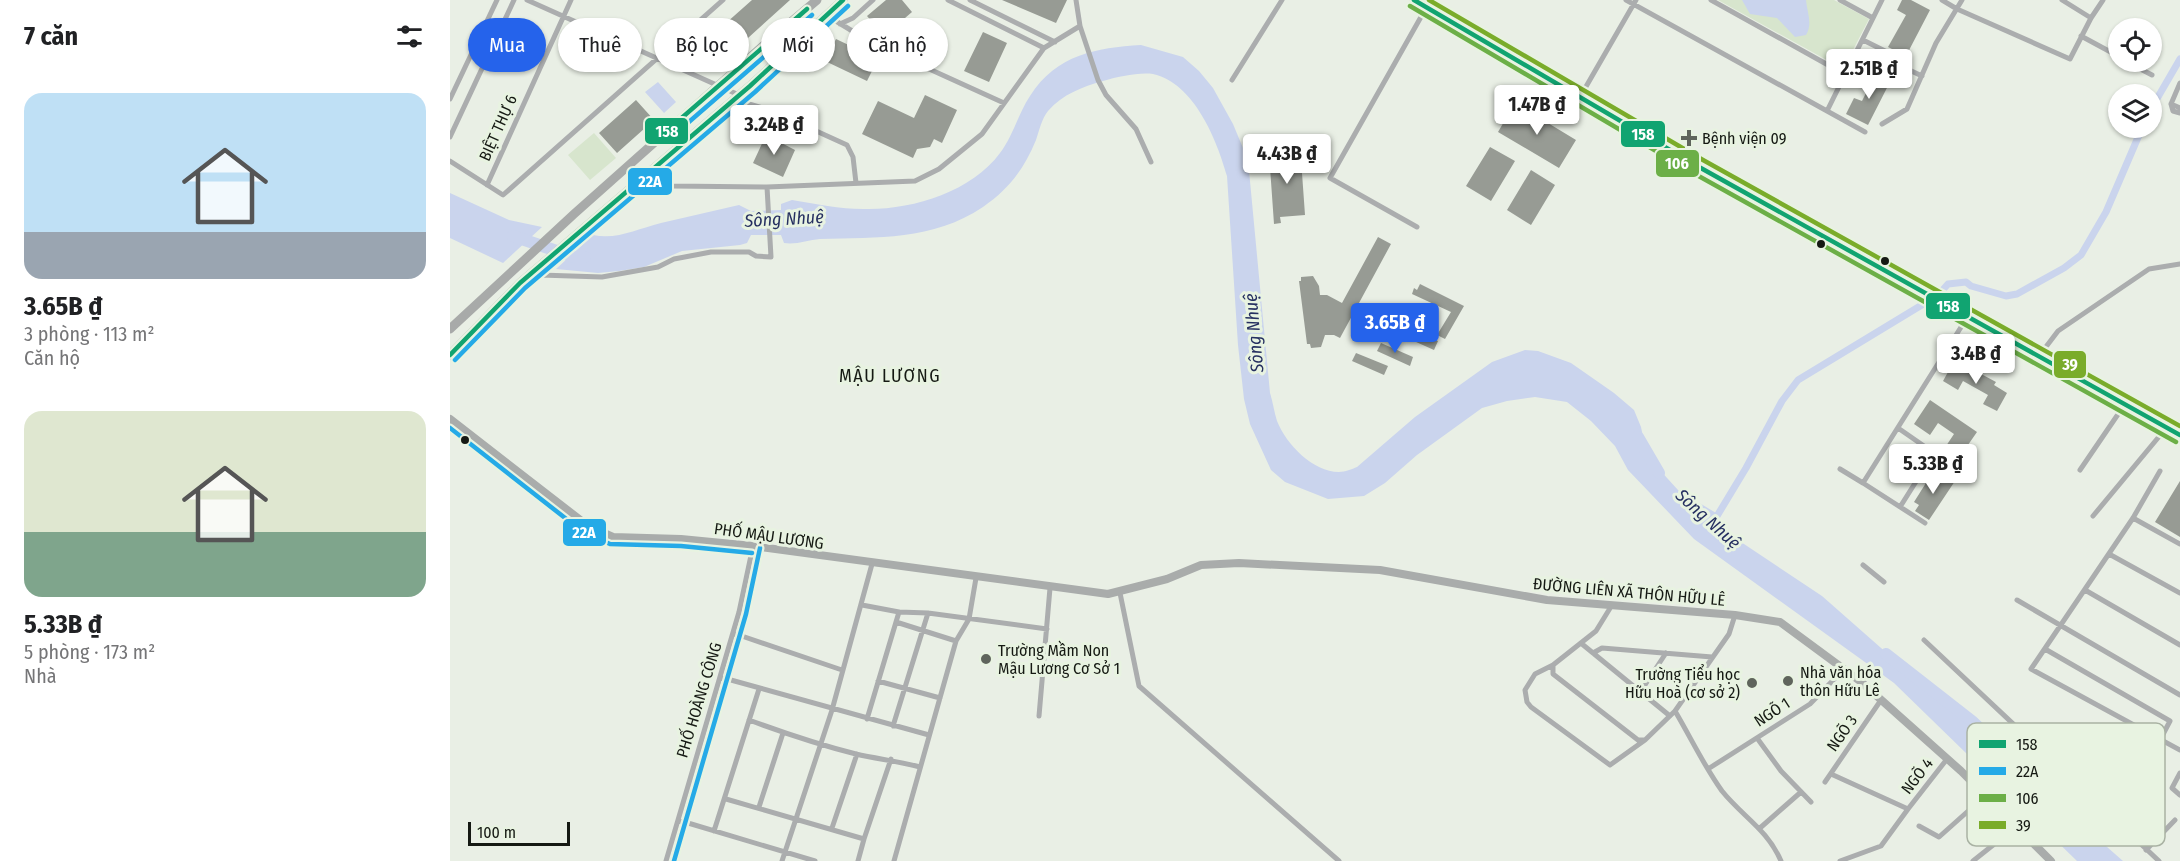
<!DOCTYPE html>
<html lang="vi">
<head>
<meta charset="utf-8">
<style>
	body { margin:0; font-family:"Fira Sans Condensed",sans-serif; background:#f6f6f6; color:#202124; height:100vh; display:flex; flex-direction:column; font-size:22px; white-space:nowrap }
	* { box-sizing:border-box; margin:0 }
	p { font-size:20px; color:#757577 }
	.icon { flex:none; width:33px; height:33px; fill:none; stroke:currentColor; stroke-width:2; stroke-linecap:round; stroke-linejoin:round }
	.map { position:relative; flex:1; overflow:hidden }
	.drawer { display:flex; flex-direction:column; background:#fff; width:450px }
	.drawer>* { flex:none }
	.top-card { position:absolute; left:18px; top:18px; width:570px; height:54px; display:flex; gap:12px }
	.fabs { position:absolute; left:1658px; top:18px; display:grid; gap:12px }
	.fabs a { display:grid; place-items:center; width:54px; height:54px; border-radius:50%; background:#fff; box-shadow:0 2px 4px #0004; font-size:30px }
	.scale { position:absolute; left:18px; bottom:15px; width:102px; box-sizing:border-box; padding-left:6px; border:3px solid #151913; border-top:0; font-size:16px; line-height:21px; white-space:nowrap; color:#151913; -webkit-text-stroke:4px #e8f3e1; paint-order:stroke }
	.price { position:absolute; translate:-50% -51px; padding:0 14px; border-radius:6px; background:#fff; color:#222; font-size:20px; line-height:39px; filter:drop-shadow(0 2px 3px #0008) }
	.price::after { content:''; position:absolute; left:50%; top:36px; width:18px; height:14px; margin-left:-9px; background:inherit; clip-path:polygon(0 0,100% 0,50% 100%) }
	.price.selected { background:#2563eb; color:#fff }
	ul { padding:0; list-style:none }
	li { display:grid; align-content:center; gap:12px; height:318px; padding:0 24px }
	li span { display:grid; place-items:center; height:186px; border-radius:18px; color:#555 }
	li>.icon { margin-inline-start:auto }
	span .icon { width:108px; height:108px; fill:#fffc; stroke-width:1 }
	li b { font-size:26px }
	h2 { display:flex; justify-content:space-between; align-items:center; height:72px; padding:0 24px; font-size:26px }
	.tag { padding:0 21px; border-radius:27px; background:#fff; box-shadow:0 2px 4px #0004; font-size:21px; line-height:54px }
	.tag.selected { background:#2563eb; color:#fff }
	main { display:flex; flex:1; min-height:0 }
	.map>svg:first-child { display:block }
</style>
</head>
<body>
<main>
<section class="drawer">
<h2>7 căn<svg class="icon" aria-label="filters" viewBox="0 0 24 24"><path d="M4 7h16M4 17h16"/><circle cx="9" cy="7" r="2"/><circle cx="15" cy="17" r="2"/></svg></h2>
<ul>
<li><span style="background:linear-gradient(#bfe0f5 75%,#9aa5b1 0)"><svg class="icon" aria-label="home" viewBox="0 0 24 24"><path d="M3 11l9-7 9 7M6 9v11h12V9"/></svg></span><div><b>3.65B ₫</b><p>3 phòng · 113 m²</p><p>Căn hộ</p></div></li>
<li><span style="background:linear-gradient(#dfe7d0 65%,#7fa58c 0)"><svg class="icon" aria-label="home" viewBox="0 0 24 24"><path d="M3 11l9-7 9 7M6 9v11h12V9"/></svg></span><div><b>5.33B ₫</b><p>5 phòng · 173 m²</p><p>Nhà</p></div></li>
</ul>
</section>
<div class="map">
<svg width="1730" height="861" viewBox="0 0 1730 861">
	<rect width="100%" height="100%" fill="#e9efe5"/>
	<path fill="#d7e5cd" d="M1268,0H1384L1419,19L1393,69Z
		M144,133L166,158L140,180L118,155Z"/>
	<path fill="#cad4ed" d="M1292,0H1356C1357,12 1363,24 1356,35L1345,37L1327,18L1300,14Z
		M691,45L733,57L749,71L763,88L783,124L798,160L820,393C823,402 824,412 827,421C836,444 863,472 889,472C895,472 902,469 907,467L965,417L1042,362L1075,350L1088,351L1121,363L1164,393L1184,410L1191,427L1197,456L1228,490L1266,513L1273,530L1372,596L1673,861H1627L1444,683L1244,539L1178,470L1165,446L1141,421L1117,402L1085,397L1057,401L1032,408L967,455L935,483L914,496L878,499L835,482L821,470L800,424L794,399L788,345L777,176C767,140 744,83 703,74C689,72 667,77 653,81C632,87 613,94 598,111C592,118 589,131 586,140C574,169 559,189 533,207C482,241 428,237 370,239C358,240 346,245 334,243L331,235H301L297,243L290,245L232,251L194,267L169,271L148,273L106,269L143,235C167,240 187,229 211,223C237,217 263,211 289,205L301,211L331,210V204L342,200C367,204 394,210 419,209C465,209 522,191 550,153C563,136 568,114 580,96C607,54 646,48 691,45Z
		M208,82L226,102L214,113L195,92Z
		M0,193L59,220L92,227L53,263L0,238Z"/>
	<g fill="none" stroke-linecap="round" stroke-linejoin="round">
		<path stroke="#cad4ed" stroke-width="7" d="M1701,109L1730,59
			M1490,293L1498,284L1516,282L1521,286L1556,296L1567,294L1614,268L1631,255L1656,212L1692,128
			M1264,521L1296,468L1332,401L1348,380L1480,300"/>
		<path stroke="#cad4ed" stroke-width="12" d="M63,236L124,257H135
			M1188,437L1209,473
			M1436,654L1523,722L1618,814"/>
	</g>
	<path fill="#979b94" d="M302,0H340L267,66L249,47Z
		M436,0H452L462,12L434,36L417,16Z
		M552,0H617L606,23Z
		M1452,0H1461L1480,10L1456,56L1438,47L1456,15L1447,10Z
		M533,32L557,43L539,82L514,71Z
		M386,39L428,59L417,81L375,61Z
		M1426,73L1441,80L1418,125L1396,114L1404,98L1412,101Z
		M475,95L507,110L492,143L484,139L480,147L467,149L463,158L412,134L428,101L464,118Z
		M186,100L204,120L167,153L149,133Z
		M1065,103L1126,140L1109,168L1048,132Z
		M315,137L319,139L320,137L345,150L333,177L303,163Z
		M1040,147L1065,161L1041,201L1016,186Z
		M839,151L851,159L855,215L830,217L831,223L824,224L819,153Z
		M1081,170L1105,185L1081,225L1057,210Z
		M928,237L941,244L890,338L884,335H875L871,347L861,348L860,344H857L849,281H851V277L863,276L869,286L870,295H877L892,303Z
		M970,284L1014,306L995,339L987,335L1001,312L962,294L964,288L967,290Z
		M950,325L988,341L984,350L946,333Z
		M931,343L963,357L960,366L927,351Z
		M906,353L938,366L934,375L902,361Z
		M1503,363L1519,371L1520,368L1546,382L1544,385L1557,393L1547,411L1533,404L1538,395L1513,381L1508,390L1493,381Z
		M1480,400L1527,432L1511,455L1496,446L1504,434L1488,423L1480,435L1464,424Z
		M1491,472L1505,481L1479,520L1465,511L1469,505L1464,502L1481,475L1486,478Z
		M1730,481V537L1705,522Z"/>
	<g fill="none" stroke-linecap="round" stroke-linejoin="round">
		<path stroke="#abadae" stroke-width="5" d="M77,0L289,95L299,104L320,110L397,145L403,157L406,183
			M498,0L594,48
			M520,0L605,42
			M626,0L630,26L648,80L656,95L686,129L701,162
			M1176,0L1415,132
			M1261,0L1396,75
			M1390,0L1423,18
			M1492,0L1507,9L1620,59L1641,18L1653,0
			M1612,0L1641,18
			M376,15L422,43L554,103
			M390,24L403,18L423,0
			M1631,36L1668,56
			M1407,52L1449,72L1455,68V61L1413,40
			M1677,62L1702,75
			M1455,68L1472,76
			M782,80L832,0
			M1130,97L1186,0
			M0,99L47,0
			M1721,104L1730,83
			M1721,104L1723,111L1730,113
			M1721,104L1730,108
			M1377,111L1432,0
			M1432,124L1457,109L1486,43L1512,0
			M0,137L64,0
			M0,161L53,195L273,0
			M197,174L206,182L222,186L317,187L465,181L489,169L532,134L594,48L630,26
			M37,185L121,0
			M967,227L880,178L976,8
			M64,290L72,288L90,275L152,277L208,267L224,259L261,252H299L306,256L321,257L317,187
			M1589,356L1608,331L1699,269L1730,264
			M1448,428L1484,453L1450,507
			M1390,469L1413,483
			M1630,470L1675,404
			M1710,471L1683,518L1581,669L1730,750
			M1643,516L1717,427
			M1683,518L1730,544
			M1475,523L1413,483L1518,316
			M1659,554L1730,593
			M1413,565L1434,582
			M1635,590L1730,645
			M670,593L689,686L889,861
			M1567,600L1730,695
			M412,605L449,612L478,613L597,629
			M1162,605L1146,631L1103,665V674L1188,740H1195L1225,711
			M1285,615L1279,634L1225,711C1241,738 1254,766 1272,791C1293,817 1317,829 1331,861
			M446,622L506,641
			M283,633L392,670
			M1474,640L1709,861
			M1132,644L1220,716
			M1595,649L1720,721L1710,740
			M1143,653L1152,648L1262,657
			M1103,665L1085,674L1075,690L1077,702L1081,707L1160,765L1195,740
			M270,677L479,735
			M428,681L490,698
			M1191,691L1216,653
			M589,716L600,588
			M417,719L449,612
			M299,720C334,733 370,745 406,754C427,759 448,761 470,767
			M443,726L478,613
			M1307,738L1331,771L1361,802
			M1258,769L1360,704L1394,669
			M1730,773L1722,788L1730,795
			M1381,774L1458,809L1431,846L1390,861
			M1375,782L1431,700
			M276,799L414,839
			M309,807L333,733
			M1458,809L1497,759
			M228,820L365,861
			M1469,826L1489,837L1535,796
			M382,828L407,754
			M1310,828L1351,792
			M264,831L309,689
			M1696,850L1725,820
			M216,861L289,612L303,546
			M332,861L382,710L422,564
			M408,861L414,839L441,759
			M444,861L506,641L519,619L526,578
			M1523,861L1567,826"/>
		<path stroke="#a9acab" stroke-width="8" d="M0,419L138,526L163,537L231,539L303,546L658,594L717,579L751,565L789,563L930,570L1097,600L1285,615L1330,622L1410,681L1511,771L1601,861"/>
		<path stroke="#adafae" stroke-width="8" d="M964,0L1249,167L1730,435"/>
		<path stroke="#a8aaa9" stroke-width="9" d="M0,329L124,214L315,44L367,0
			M0,355L70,283L300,86L393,0"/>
		<defs>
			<path id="bus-1" d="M964,0L1249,167L1730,435
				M212,135L357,9
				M0,355L70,283L300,86L393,0"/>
			<path id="bus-2" d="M217,141L362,15
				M5,360L75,288L305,92L398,6
				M0,428L133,532L160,544L231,546L302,553
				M224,861L296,614L310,548"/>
			<path id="bus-3" d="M960,6L1245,174L1726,442"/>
			<path id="bus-4" d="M979,0L1253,160L1730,426"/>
		</defs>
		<use href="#bus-1" stroke="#e8f3e1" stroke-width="9"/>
		<use href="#bus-2" stroke="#e8f3e1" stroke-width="9"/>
		<use href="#bus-3" stroke="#e8f3e1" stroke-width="9"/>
		<use href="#bus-4" stroke="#e8f3e1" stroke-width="9"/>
		<use href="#bus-1" stroke="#11a471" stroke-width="4.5"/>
		<use href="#bus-2" stroke="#25aae7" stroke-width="4.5"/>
		<use href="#bus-3" stroke="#6caf47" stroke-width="4.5"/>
		<use href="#bus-4" stroke="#7aac2a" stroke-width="4.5"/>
	</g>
	<g fill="#5f645c" stroke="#e8f3e1" stroke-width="2">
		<path d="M1236 129h6v6h6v6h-6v6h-6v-6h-6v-6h6z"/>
		<circle cx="536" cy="659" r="6"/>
		<circle cx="1338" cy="681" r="6"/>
		<circle cx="1302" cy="683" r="6"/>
	</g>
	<g fill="#151913" stroke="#e8f3e1" stroke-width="2">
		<circle cx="1371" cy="244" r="5"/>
		<circle cx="1435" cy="261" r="5"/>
		<circle cx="15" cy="440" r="5"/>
	</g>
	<g text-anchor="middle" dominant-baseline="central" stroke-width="6" stroke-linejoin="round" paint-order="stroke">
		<g font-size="16" fill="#151913" stroke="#e8f3e1">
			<text transform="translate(48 128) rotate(-66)">BIỆT THỰ 6</text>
			<text transform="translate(319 536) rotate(8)">PHỐ MẬU LƯƠNG</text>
			<text transform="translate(1179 592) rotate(5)">ĐƯỜNG LIÊN XÃ THÔN HỮU LÊ</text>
			<text transform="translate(249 700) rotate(-73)">PHỐ HOÀNG CÔNG</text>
			<text transform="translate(1322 712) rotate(-33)">NGÕ 1</text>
			<text transform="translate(1392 733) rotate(-55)">NGÕ 3</text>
			<text transform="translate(1467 776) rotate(-52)">NGÕ 4</text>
		</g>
		<g font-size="16" fill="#151913" stroke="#e8f3e1" text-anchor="start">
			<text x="1252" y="138">Bệnh viện 09</text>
			<text x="548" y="650">Trường Mầm Non<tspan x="548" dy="18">Mậu Lương Cơ Sở 1</tspan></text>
			<text x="1350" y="672">Nhà văn hóa<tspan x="1350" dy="18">thôn Hữu Lê</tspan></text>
			<text x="1290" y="674" text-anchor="end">Trường Tiểu học<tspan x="1290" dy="18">Hữu Hoà (cơ sở 2)</tspan></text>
		</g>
		<g font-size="18" font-style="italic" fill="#252f60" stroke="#e8f3e1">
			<text transform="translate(334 219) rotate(-3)">Sông Nhuệ</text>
			<text transform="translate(804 333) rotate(-95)">Sông Nhuệ</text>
			<text transform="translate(1258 519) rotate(42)">Sông Nhuệ</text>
		</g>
		<g font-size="18" letter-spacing="1.5" fill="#151913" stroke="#e8f3e1">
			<text x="440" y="376">MẬU LƯƠNG</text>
		</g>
	</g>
	<rect x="1517" y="723" width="198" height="123" rx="9" fill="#e8f3e1" stroke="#a9b2a3" stroke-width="1.5"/>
	<rect x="1529" y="740" width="27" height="8" fill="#11a471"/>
	<rect x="1529" y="767" width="27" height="8" fill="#25aae7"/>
	<rect x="1529" y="794" width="27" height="8" fill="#6caf47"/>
	<rect x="1529" y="821" width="27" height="8" fill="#7aac2a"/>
	<g font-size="16" fill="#151913">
		<text x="1566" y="750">158</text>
		<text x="1566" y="777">22A</text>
		<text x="1566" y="804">106</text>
		<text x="1566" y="831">39</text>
	</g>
	<g stroke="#e8f3e1" stroke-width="2">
		<rect x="194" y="117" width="45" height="28" rx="6" fill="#11a471"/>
		<rect x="1170" y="120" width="46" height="28" rx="6" fill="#11a471"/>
		<rect x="1205" y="149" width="45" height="29" rx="6" fill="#6caf47"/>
		<rect x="177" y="167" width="46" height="29" rx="6" fill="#25aae7"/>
		<rect x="1475" y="292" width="46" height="28" rx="6" fill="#11a471"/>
		<rect x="1603" y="350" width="34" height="29" rx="6" fill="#7aac2a"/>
		<rect x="112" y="518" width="45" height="29" rx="6" fill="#25aae7"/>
	</g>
	<g font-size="16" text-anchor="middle" font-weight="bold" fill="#fff">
		<text x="217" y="137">158</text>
		<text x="1193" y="140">158</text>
		<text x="1227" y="169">106</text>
		<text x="200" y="187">22A</text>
		<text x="1498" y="312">158</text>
		<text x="1620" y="370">39</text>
		<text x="134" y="538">22A</text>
	</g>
</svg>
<div class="fabs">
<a><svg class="icon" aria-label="locate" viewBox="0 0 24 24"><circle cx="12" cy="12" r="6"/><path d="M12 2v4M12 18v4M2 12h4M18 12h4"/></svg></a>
<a><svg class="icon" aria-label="layers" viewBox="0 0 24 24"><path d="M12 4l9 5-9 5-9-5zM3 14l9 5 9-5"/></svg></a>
</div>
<div class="scale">100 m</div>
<b class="price" style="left:1419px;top:100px">2.51B ₫</b>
<b class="price" style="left:1087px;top:136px">1.47B ₫</b>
<b class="price" style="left:324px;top:156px">3.24B ₫</b>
<b class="price" style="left:837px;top:185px">4.43B ₫</b>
<b class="price selected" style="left:945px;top:354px">3.65B ₫</b>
<b class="price" style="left:1526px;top:385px">3.4B ₫</b>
<b class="price" style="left:1483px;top:495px">5.33B ₫</b>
<div class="top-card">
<a class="tag selected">Mua</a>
<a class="tag">Thuê</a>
<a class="tag">Bộ lọc</a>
<a class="tag">Mới</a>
<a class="tag">Căn hộ</a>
</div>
</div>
</main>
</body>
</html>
